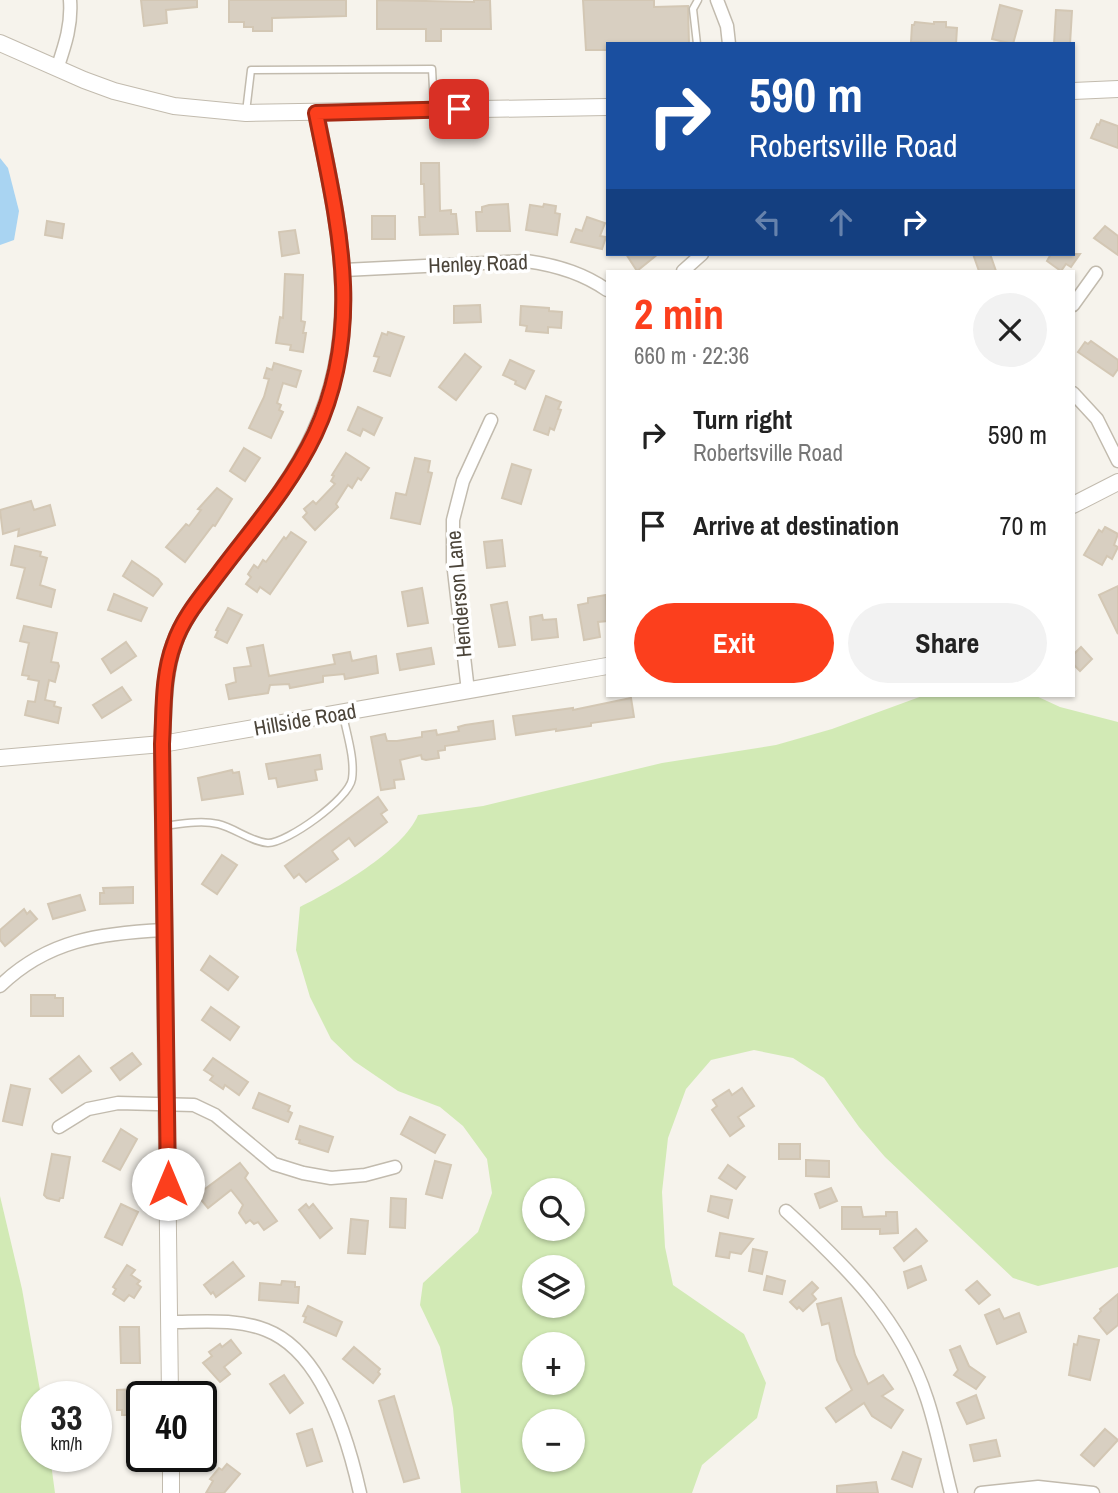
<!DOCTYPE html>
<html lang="en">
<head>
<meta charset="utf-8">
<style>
	:root { --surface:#fff; --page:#f2f2f2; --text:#222; --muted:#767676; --accent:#fc3f1d }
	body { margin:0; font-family:"Archivo Narrow",sans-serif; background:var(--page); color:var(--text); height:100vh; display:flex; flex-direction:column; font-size:26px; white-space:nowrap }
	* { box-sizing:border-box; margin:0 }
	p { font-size:23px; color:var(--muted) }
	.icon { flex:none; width:38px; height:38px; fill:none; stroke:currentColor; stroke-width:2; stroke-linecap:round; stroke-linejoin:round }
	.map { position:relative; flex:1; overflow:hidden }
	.details { position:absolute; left:606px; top:270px; width:469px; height:427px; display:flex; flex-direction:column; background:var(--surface); border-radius:0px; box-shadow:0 2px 5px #0004 }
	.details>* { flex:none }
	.guide { position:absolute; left:606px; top:42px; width:469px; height:214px; border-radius:0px; box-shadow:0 2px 5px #0004; background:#1a4fa0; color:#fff; overflow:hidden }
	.fabs { position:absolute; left:522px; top:1178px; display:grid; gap:14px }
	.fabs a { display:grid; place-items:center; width:63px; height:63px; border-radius:50%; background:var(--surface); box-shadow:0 2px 5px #0004; font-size:35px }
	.speed { position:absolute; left:21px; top:1381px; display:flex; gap:14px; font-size:35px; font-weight:700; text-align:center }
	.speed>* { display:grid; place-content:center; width:91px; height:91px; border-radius:50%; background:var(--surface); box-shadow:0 2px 5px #0004; line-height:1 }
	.speed small { font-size:18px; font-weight:400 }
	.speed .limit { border:4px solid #111; border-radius:10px; background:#fff; color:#111 }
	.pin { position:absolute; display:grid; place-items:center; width:60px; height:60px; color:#fff; margin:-30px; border-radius:14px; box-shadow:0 4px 10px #0006 }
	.me { position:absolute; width:77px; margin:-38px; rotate:0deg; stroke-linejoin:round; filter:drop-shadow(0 0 5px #0008) }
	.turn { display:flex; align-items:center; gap:24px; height:147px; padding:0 28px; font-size:32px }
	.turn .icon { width:91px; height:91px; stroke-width:2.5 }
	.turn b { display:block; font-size:49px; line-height:60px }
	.lanes { display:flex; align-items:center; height:66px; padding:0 28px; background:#0003; justify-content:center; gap:35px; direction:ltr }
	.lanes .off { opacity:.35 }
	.round { display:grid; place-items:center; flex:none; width:74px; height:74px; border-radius:37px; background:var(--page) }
	.summary { display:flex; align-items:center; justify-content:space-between; height:119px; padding:0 28px }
	h1 { font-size:42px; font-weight:700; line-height:52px; color:var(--accent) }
	.cta { display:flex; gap:14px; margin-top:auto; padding:14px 28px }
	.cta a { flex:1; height:80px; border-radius:42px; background:var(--accent); color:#fff; font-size:28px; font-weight:700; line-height:80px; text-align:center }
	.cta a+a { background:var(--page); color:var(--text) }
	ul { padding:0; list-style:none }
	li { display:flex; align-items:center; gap:21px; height:91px; padding:0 28px }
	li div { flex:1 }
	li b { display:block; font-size:26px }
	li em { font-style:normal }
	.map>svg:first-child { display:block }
	.green { fill:#d2eab5; fill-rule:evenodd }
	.water { fill:#a9d4f2 }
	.building { fill:#d8cfc1; stroke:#d3c7b4; stroke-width:2 }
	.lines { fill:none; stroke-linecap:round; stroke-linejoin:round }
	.service-casing { stroke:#c2bbae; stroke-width:9 }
	.minor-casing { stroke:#c2bbae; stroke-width:15 }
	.tertiary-casing { stroke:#c2bbae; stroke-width:18 }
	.service { stroke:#fff; stroke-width:6 }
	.minor { stroke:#fff; stroke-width:12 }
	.tertiary { stroke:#fff; stroke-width:16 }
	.route-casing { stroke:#a42913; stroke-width:18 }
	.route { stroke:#fc3f1d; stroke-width:12 }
	.labels { text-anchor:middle; stroke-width:7; stroke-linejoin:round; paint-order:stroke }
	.street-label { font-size:21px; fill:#4b4439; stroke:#fff }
</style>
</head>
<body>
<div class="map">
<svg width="1118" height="1493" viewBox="0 0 1118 1493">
	<rect width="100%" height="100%" fill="#f6f3ec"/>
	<g class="green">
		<path d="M925 695H1034L1060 707 1118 722V1267L1038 1286 1013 1278 885 1157 859 1127 824 1078 793 1058 754 1050 711 1060 686 1089 668 1138 662 1192 665 1247 673 1285 744 1334 766 1383 757 1418 702 1465 692 1493H461L453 1408 440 1347 420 1305 423 1283 478 1232 492 1193 487 1159 463 1126 440 1107 398 1091 354 1061 331 1039 310 997 296 950 300 907C334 890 403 851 418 815L483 806 662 763 776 745 832 729ZM534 1190H572V1228H534ZM534 1267H572V1306H534ZM534 1344H572V1382H534ZM534 1421H572V1460H534Z"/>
		<path d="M0 1196 22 1289 41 1396H37V1456H50L55 1493H0Z"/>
	</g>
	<path class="water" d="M0 158 8 168 19 211 14 240 0 245Z"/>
	<g class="building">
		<path d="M141 0H197V7L166 10 167 23 144 26Z"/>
		<path d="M229 0H346V16L272 18V31H253V27H244V22H229Z"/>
		<path d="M377 0 474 2V0H490L491 29H441V41H426V29H377Z"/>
		<path d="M583 0H654V7L688 6 689 44H607V50H586Z"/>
		<path d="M1000 5 1022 11 1013 44 992 39Z"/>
		<path d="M1056 10 1072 11 1070 44H1054Z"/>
		<path d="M915 22 934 24V22H946V27L957 28 956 44 911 42 912 25H914Z"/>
		<path d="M1101 120 1118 126V148L1091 138 1097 124 1099 125Z"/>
		<path d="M421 163H439L440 211 451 210V214H456L458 234 420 235 419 217H425L424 184H421Z"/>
		<path d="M508 204 510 231H477L476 212H482V207L489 205Z"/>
		<path d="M544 204 556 206 555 213 560 214 557 235 526 230 530 205 543 207Z"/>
		<rect x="372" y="216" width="23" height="23"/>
		<path d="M587 217 605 223 600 236 606 237 602 249 571 242 576 229 582 231Z"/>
		<path d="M47 221 64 224 62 238 45 235Z"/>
		<path d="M1105 226 1118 236V255L1094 238Z"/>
		<path d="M295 230 299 253 282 256 279 232Z"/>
		<path d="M626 254H658L637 271Z"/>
		<path d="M973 254H990L996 271H979Z"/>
		<path d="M1051 254H1080L1071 267 1066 264 1061 271 1047 261Z"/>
		<path d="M285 274 303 275 301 321 305 322 303 333H306L303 352 290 350 291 345 276 343 280 317 283 318Z"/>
		<path d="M480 305 481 322 454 323V306Z"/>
		<path d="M521 306 549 308V311L562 312 561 328 548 327V333L526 331 527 326 520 325Z"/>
		<path d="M388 332 404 337 390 376 374 371 379 357 374 356 382 333 387 335Z"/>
		<path d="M1091 341 1118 360V369L1113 376 1078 352 1085 342 1088 344Z"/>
		<path d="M465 354 481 367 456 400 439 387Z"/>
		<path d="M510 360 534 371 525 389 515 384 516 381 503 375Z"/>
		<path d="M274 363 301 371 296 387 283 383 277 403 281 405 279 410 283 412 271 438 249 428 264 397 269 379 264 378 267 368 272 370Z"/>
		<path d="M546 396 561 402 558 409 561 410 554 430 550 428 548 435 534 430Z"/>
		<path d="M358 407 382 418 374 435 363 429 360 436 348 430Z"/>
		<path d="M244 448 260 458 245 481 230 471Z"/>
		<path d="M346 453 369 468 361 480 358 478 352 488 348 485 336 504 338 507 315 530 303 517 307 513 304 509 313 501 316 504 335 484 331 481 334 476 332 475Z"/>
		<path d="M415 458 430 461 428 472 432 473 420 524 391 518 396 493 406 495Z"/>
		<path d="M512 464 531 470 521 504 502 498Z"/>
		<path d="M217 488 232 499 215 526 213 525 185 562 166 547 186 524 189 526 201 510 198 509Z"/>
		<path d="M31 501 34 510 50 505 55 525 18 536 19 529 3 534 0 510Z"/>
		<path d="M1105 527 1118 534 1114 545 1118 547 1112 559 1107 556 1102 565 1084 555 1099 530 1102 532Z"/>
		<path d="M291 532 306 542 270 594 260 587 257 592 246 584 251 577 248 574 254 565 258 568 263 560 266 562 284 537 286 539Z"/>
		<path d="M502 540 505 566 487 568 484 542Z"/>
		<path d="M15 546 41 552 40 556 47 558 40 585 55 590 51 607 17 598 25 568 11 565Z"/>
		<path d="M132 561 158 579 162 584 153 596 123 576Z"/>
		<path d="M1118 586V634L1099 595Z"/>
		<path d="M422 588 428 623 408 626 402 592Z"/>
		<path d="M114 594 147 608 141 621 108 610Z"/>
		<path d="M606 595 607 621 598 622 600 637 584 640 578 605 588 603V598Z"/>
		<path d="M507 602 515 645 499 647 491 605Z"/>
		<path d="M228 608 242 615 227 643 215 637 218 631 216 630Z"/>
		<path d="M542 615 543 620 556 619 558 637 532 640 530 617Z"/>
		<path d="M24 626 57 633 51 662 58 663 59 666 55 682 49 680 45 700 55 702 54 706 61 708 58 723 25 715 28 701 35 702 39 681 28 679 29 676 22 675 29 643 20 641Z"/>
		<path d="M126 642 136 656 111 673 102 659Z"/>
		<path d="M263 645 269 676 335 664 333 655 350 652 352 661 376 656 378 673 345 679 344 674 323 676V682L290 688 289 684 270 685 268 693 229 699 226 685 236 682 234 668 251 666 247 648Z"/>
		<path d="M1081 647 1092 659 1080 671 1073 664V655Z"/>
		<path d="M431 648 434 664 400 670 397 654Z"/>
		<path d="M122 687 131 700 102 718 93 705Z"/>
		<path d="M631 698 634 717 591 723V726L556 731V729L516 735 513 716 573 708V710Z"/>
		<path d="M493 721 495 739 445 746V750L438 751 439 758 426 760 422 759 421 755 400 760 404 779 394 780 395 788 381 790 371 737 385 734 387 741H397L422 737V732L436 730 437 735 459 731 458 727 465 725Z"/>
		<path d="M320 755 322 769 315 770 317 780 278 787 276 778 269 779 266 764Z"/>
		<path d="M232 770 233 773 239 772 243 794 202 800 198 778Z"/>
		<path d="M378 797 387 810 381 814 387 822 355 846 349 838 332 851 338 859 306 882 299 874 294 878 285 866Z"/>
		<path d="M222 855 237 865 217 894 202 884Z"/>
		<path d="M133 887V903L100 904V893H104L103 888Z"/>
		<path d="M80 895 85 910 53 919 48 904Z"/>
		<path d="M24 909 27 914 30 911 37 919 5 946 0 940V930Z"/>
		<path d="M210 956 238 977 228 990 201 970Z"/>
		<path d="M31 995H55V998H63V1016H31Z"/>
		<path d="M211 1007 239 1027 230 1040 202 1020Z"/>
		<path d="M132 1053 141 1064 120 1080 111 1068Z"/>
		<path d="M79 1056 91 1071 62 1093 50 1079Z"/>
		<path d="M213 1058 248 1082 239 1095 225 1085 223 1089 210 1080 213 1076 204 1070Z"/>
		<path d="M11 1085 30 1089 22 1125 3 1121Z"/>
		<path d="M742 1088 754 1106 738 1117 744 1126 730 1136 712 1110 717 1106 713 1100 729 1090 732 1095Z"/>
		<path d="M259 1093 290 1106 288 1111 292 1113 288 1122 253 1108Z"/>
		<path d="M410 1117 445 1135 435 1153 401 1134Z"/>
		<path d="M300 1126 333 1137 328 1152 299 1143 300 1140 296 1139Z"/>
		<path d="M121 1129 137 1139 120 1170 103 1161Z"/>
		<rect x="779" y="1144" width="21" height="15"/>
		<path d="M52 1154 70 1157 63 1198H60L59 1201 47 1198 44 1195Z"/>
		<path d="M806 1160 829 1161V1177L806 1176Z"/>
		<path d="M435 1161 451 1165 442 1198 426 1194Z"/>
		<path d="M240 1163 248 1173 245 1178 277 1221 264 1230 258 1222 254 1224 250 1220 246 1223 239 1213 243 1205 231 1190 208 1208 197 1195Z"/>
		<path d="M728 1165 745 1177 736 1189 719 1178Z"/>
		<path d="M831 1188 837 1201 820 1208 815 1194Z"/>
		<path d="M711 1196 732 1200 728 1218 708 1211Z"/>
		<path d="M391 1198 406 1199 405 1228 390 1227Z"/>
		<path d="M121 1204 138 1212 122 1245 105 1237Z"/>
		<path d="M306 1204 309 1208 313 1204 332 1228 320 1238 299 1210Z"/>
		<path d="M842 1207H861L863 1217 886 1216V1212H897L898 1233 880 1234V1229H842Z"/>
		<path d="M351 1219 368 1221 365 1254 348 1253Z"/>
		<path d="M916 1229 927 1241 904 1261 894 1248Z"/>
		<path d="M720 1233 753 1239 741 1254 730 1252 729 1258 716 1256Z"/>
		<path d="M753 1249 767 1252 762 1274 749 1271Z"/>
		<path d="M233 1262 244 1276 216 1297 213 1292 211 1294 204 1285Z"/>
		<path d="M127 1265 135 1270 131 1275 140 1281 137 1284 141 1287 134 1298 129 1295 124 1301 113 1294 116 1289 113 1287Z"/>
		<path d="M921 1266 926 1280 908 1288 904 1272Z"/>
		<path d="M767 1276 785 1281 782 1294 764 1290Z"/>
		<path d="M282 1281 295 1282V1287H299L298 1303 259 1300 260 1283 281 1285Z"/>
		<path d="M977 1281 990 1295 979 1304 966 1290Z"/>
		<path d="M812 1282 818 1288 812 1294 816 1299 803 1311 799 1307 797 1309 790 1302Z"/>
		<path d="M1118 1294V1325L1107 1334 1094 1318 1101 1311 1100 1309Z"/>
		<path d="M841 1298 855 1355 868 1384 883 1375 893 1389 882 1396 903 1410 891 1428 872 1416 864 1403 836 1422 826 1408 852 1390 837 1360 829 1323 822 1325 817 1304Z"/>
		<path d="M308 1306 342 1322 336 1336 304 1322 306 1317 303 1316Z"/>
		<path d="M999 1309 1004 1319 1019 1313 1026 1332 997 1344 985 1315Z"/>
		<path d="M120 1327H139L140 1363H121Z"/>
		<path d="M1079 1336 1099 1340 1090 1380 1069 1375 1074 1344 1077 1345Z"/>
		<path d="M231 1340 241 1353 224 1367 230 1374 220 1382 203 1363 212 1356 209 1352 220 1344 222 1347Z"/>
		<path d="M960 1346 969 1366 985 1377 976 1389 954 1375 958 1370 950 1350Z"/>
		<path d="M354 1347 380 1369 378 1372 380 1374 373 1383 343 1359Z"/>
		<path d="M284 1375 303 1403 290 1413 270 1384Z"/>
		<path d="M136 1389V1396H140V1405H136V1415H122V1410H117V1390Z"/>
		<path d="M976 1395 984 1418 967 1424 957 1403Z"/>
		<path d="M394 1396 419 1478 404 1482 379 1401Z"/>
		<path d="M312 1429 322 1461 307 1466 297 1434Z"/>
		<path d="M1105 1429 1118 1440 1094 1466 1081 1455Z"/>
		<path d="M996 1440 1000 1456 974 1461 970 1445Z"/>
		<path d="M903 1452 921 1459 912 1487 892 1479Z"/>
		<path d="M227 1464 240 1474 224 1493H206L213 1481 210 1479 219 1468 222 1470Z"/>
		<path d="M876 1482 878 1493H837V1486Z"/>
	</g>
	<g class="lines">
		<g class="service-casing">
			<g id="service">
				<path d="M697 44 693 9 698 0"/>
				<path d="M246 112 251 70 432 69 434 107"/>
				<path d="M164 826C180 824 201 820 218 824 235 828 251 842 268 843 287 843 349 799 352 779 355 759 347 735 343 715"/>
			</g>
		</g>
		<g class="minor-casing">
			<g id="minor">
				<path d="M717 0 727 26 729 44"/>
				<path d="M57 69C65 45 72 25 70 0"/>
				<path d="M344 270 526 261C556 265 583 273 607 290"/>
				<path d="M683 271 702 254"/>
				<path d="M1073 305 1096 273"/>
				<path d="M1073 393 1097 419 1118 461"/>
				<path d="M468 691 453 562V520L463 481 491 420"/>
				<path d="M0 986C47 940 101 933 164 930"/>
				<path d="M59 1127 88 1109 118 1103 194 1105 215 1115 274 1164 303 1173 331 1178 365 1175 395 1167"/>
				<path d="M786 1211C846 1266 901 1319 927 1399 937 1429 943 1462 951 1493"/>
				<path d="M169 1322C201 1322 236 1318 266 1330 323 1352 348 1439 360 1493"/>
				<path d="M981 1493 1038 1487 1093 1493"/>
			</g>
		</g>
		<g class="tertiary-casing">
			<g id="tertiary">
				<path d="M0 43 84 80 114 91 174 106 246 113 607 107"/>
				<path d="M1073 91 1118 89"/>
				<path d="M1073 505 1118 482"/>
				<path d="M0 758 162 744 607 666"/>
				<path d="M170 1396 162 744C164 711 163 676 174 644 183 617 202 596 219 573 252 529 291 485 314 434 365 326 338 223 316 112"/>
				<path d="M171 1456V1493"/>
			</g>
		</g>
		<use href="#service" class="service"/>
		<use href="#minor" class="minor"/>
		<use href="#tertiary" class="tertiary"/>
	</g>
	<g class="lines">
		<g class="route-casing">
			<path id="route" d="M168 1184 162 744C164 711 162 676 174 644 183 617 202 596 219 573 252 529 291 485 315 434 365 326 338 223 316 113L459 109"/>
		</g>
		<use href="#route" class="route"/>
	</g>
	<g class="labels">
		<g class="street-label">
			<text transform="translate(478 264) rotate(-2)" y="7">Henley Road</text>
			<text transform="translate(459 594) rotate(-95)" y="7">Henderson Lane</text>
			<text transform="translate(305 720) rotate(-10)" y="7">Hillside Road</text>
		</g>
	</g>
</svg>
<div class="fabs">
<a><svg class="icon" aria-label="search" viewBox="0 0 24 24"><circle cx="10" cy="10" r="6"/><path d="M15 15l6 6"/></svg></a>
<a><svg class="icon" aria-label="layers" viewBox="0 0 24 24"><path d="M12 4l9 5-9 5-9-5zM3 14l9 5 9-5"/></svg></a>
<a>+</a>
<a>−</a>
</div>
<div class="speed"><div>33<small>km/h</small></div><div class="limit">40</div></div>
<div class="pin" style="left:459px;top:109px;background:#d93025"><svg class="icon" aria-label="arrive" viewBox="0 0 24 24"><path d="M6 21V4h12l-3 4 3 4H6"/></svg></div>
<svg class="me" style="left:168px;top:1184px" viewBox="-20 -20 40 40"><circle r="19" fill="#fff"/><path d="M0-13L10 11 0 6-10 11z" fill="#fc3f1d"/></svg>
<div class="guide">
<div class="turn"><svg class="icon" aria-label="right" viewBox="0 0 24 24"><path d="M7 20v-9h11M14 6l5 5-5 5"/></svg><div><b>590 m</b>Robertsville Road</div></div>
<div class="lanes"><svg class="icon off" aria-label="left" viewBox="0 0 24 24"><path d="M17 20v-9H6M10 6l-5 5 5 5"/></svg><svg class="icon off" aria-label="ahead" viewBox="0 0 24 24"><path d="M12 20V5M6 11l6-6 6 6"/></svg><svg class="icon" aria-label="right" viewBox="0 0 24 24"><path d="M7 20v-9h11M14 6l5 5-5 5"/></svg></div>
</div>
<section class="details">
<div class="summary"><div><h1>2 min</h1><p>660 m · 22:36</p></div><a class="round"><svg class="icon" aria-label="close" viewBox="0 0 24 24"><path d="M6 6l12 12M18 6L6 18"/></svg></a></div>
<ul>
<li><svg class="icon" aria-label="right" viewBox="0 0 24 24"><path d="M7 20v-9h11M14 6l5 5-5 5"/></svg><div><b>Turn right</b><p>Robertsville Road</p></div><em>590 m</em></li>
<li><svg class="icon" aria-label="arrive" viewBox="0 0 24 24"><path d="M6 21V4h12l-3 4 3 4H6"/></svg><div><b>Arrive at destination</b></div><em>70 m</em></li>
</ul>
<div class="cta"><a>Exit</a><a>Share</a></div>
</section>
</div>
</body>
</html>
